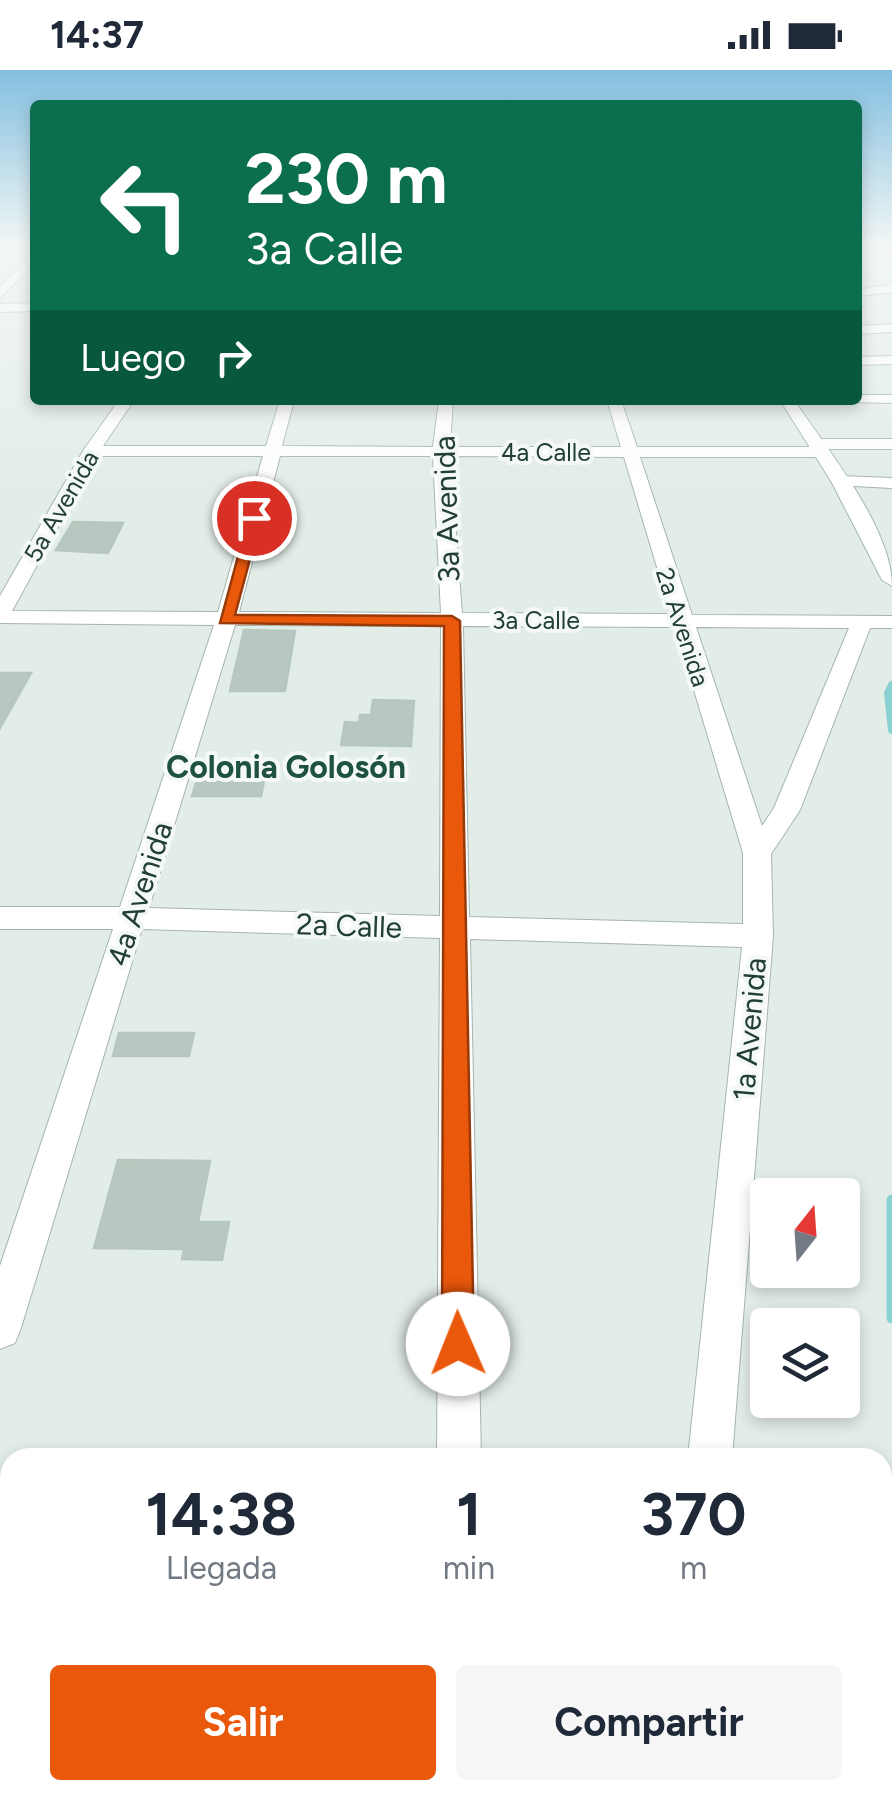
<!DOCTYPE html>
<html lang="es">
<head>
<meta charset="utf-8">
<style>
	:root { --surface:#fff; --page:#f6f6f7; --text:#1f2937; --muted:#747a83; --accent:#ea580c }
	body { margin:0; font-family:Figtree,sans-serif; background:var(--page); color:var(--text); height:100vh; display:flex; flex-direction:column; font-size:38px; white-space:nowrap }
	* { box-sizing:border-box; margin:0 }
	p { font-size:32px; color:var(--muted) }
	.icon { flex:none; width:55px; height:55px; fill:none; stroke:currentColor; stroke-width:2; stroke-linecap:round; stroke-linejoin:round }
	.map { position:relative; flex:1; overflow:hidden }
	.panel { position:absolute; left:0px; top:1378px; width:892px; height:352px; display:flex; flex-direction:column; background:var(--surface); border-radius:30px 30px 0 0; box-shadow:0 5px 15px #0003 }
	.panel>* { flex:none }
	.banner { position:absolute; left:30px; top:30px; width:832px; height:305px; border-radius:10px; box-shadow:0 5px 15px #0003; background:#0b6e4f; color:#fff; overflow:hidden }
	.needle { width:65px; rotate:17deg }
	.buttons { position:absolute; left:750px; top:1108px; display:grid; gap:20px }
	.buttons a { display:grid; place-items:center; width:110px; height:110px; border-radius:10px; background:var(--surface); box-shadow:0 5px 15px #0003; font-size:50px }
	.pin { position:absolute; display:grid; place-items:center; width:85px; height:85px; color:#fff; margin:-42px; border:5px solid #fff; border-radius:50%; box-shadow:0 2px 10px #0007 }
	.me { position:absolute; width:110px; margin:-55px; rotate:359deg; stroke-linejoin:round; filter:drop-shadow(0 0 8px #0008) }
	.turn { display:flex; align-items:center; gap:35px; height:210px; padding:0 50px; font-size:45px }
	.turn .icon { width:130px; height:130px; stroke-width:2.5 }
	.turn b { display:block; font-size:70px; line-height:85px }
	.then { display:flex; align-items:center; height:95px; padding:0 50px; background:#0003; gap:20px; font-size:38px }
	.eta { display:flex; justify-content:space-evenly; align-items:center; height:170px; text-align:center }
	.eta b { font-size:60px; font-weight:700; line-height:70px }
	.button { display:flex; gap:20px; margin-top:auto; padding:20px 50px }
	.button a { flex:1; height:115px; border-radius:10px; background:var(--accent); color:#fff; font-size:40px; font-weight:700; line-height:115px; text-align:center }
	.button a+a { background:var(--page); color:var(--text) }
	.status { display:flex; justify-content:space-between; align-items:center; height:70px; padding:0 50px; background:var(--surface); direction:ltr }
	.status svg { height:28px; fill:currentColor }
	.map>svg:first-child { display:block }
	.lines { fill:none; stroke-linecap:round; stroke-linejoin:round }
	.stream-far1 { stroke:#8bd0d3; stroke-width:8 }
	.stream { stroke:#8bd0d3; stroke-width:11 }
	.building { fill:#b8c8c0; stroke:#b5c7be; stroke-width:2.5 }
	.street-casing { stroke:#a5b5ae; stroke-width:2 }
	.secondary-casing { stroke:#a1b9ae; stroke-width:2 }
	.street { fill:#fff; fill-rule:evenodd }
	.secondary { fill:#fff; fill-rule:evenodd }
	.route { fill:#ea580c; stroke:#983908; stroke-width:2.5 }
	.labels { text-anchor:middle; stroke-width:8; stroke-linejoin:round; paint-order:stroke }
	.far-street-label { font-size:25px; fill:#223f34; stroke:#f4f9f6 }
	.street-label { font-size:30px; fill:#223f34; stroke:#f4f9f6 }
	.neighbourhood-label { font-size:32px; font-weight:bold; fill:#1e523f; stroke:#f4f9f6 }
</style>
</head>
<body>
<div class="status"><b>14:37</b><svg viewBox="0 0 49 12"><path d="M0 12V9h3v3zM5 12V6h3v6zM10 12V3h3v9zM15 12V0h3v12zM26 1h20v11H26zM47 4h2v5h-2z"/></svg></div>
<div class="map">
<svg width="892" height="1729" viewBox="0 0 892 1729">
	<rect width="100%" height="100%" fill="#e3ede8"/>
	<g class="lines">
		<path class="stream-far1" d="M892 615 888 623 892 660"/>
		<path class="stream" d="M892 1130V1248"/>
	</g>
	<g class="building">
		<path d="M73 452 123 453 108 483 56 480Z"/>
		<path d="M244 560 295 561 285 621H230Z"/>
		<path d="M0 603H31L0 658Z"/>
		<path d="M373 630 414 631 411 676 341 675 345 652 359 653 360 645H371Z"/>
		<path d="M200 701H266L261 726H192Z"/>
		<path d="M119 963H194L189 986H113Z"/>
		<path d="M118 1090 210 1091 198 1152H229L222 1190 182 1189 184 1179 94 1178Z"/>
	</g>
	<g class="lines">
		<g class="street-casing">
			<g id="street">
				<path d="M35 183V193L0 228V217Z"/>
				<path d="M892 214V222L858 226V220Z"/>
				<path d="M35 233V241L0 242V234Z"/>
				<path d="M892 254V262L858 264V256Z"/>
				<path d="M892 286V294L858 295V287Z"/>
				<path d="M858 325H892V333L853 332Z"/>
				<path d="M119 330H134L103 376H266L280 330H294L282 376 433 377 439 330H453L450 377H621L607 330H621L637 377H809V371L815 369H892V379H827V385L821 387H640L692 545 892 546V558H870L800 740 771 784 773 866 732 1388H688L742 877 470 869 481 1388H437L440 868 142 859 21 1258 15 1273 0 1279V1196L113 859H0V837H120L214 555 0 553V526L83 381ZM97 386H263L218 542 12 541ZM280 386H433L441 543 239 542ZM450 386 624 387 671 544 462 543ZM235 555 441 556 440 846 149 838ZM463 556 675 557 743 783V854L469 847ZM696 557 849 558 774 738 762 756Z"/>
				<path d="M840 406 892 408V418L834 415 831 411Z"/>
				<rect x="435" y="1720" width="54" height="9"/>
				<path d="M652 1720H706L705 1729H651Z"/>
			</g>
		</g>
		<g class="secondary-casing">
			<path id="secondary" d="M780 330H794C827 379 892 458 892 516L882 510 831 411Z"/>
		</g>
		<use href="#street" class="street"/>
		<use href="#secondary" class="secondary"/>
	</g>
	<linearGradient id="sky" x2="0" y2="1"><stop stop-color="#83bfe0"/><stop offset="0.42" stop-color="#f2f7f5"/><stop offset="1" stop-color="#f2f7f5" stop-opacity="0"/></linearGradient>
	<rect width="892" height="418" fill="url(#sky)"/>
	<path class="route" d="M249 446 261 448 235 545 452 546 460 551 474 1274 469 1286 458 1290 447 1286 442 1274 444 556 220 553Z"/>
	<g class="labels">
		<g class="far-street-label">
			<text x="546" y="391">4a Calle</text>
			<text transform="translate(61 436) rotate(-60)" y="9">5a Avenida</text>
			<text x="536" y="559">3a Calle</text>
			<text transform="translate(683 557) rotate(72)" y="9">2a Avenida</text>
		</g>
		<g class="street-label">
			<text transform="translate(447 439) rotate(-92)" y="10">3a Avenida</text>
			<text transform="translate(140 824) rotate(-72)" y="10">4a Avenida</text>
			<text transform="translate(349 856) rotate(2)" y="10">2a Calle</text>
			<text transform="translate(750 959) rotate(-85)" y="10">1a Avenida</text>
		</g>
		<g class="neighbourhood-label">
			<text x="286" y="708">Colonia Golosón</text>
		</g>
	</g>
</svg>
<div class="buttons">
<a><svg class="needle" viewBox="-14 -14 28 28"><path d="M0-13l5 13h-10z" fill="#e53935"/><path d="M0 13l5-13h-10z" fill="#747a83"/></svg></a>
<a><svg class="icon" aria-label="layers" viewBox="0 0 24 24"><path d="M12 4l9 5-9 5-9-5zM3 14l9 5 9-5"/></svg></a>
</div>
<div class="pin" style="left:254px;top:448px;background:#d93025"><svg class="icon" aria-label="arrive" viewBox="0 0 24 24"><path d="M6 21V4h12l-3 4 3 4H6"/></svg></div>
<svg class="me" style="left:458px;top:1274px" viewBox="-20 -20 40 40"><circle r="19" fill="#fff"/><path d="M0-13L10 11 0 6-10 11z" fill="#ea580c"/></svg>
<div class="banner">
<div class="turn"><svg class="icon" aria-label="left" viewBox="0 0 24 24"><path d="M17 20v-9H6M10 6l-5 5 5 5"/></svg><div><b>230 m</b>3a Calle</div></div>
<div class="then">Luego<svg class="icon" aria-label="right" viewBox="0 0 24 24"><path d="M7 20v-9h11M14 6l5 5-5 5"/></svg></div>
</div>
<section class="panel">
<div class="eta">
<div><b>14:38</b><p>Llegada</p></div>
<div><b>1</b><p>min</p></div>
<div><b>370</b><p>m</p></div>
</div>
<div class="button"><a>Salir</a><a>Compartir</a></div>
</section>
</div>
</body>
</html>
